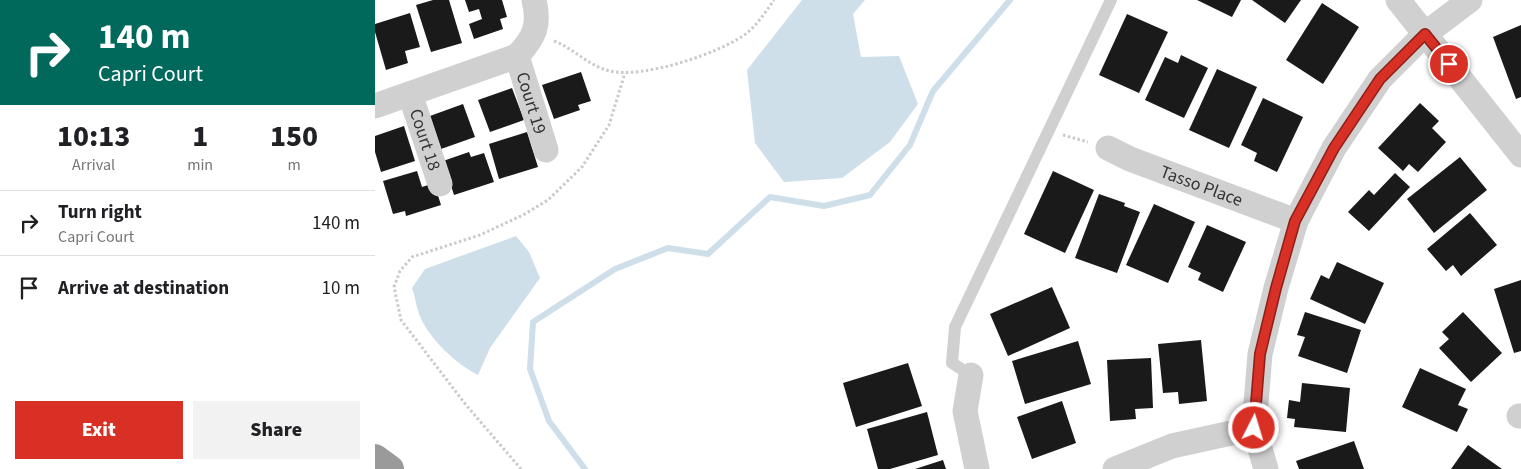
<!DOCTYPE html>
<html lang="en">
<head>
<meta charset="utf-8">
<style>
	:root { --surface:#fff; --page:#f2f2f2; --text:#202124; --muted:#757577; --line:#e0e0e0; --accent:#d93025 }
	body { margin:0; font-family:"Source Sans 3",sans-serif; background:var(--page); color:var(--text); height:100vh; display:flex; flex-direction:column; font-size:19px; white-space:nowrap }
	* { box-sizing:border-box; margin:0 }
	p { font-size:16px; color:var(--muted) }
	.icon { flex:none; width:28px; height:28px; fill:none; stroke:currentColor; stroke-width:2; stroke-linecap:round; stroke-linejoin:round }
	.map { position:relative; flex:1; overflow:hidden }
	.side { display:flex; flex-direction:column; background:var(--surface); width:375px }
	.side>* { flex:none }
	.top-card { background:#00695c; color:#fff; overflow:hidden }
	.pin { position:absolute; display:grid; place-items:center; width:42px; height:42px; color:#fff; margin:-21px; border:2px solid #fff; border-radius:50%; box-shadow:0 1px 5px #0007 }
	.me { position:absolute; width:55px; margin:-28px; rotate:5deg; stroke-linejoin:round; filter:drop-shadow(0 0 4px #0008) }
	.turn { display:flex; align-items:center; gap:18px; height:105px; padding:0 15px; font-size:22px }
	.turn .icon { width:65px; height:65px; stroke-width:2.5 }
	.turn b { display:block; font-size:35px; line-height:42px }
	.eta { display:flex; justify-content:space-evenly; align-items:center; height:85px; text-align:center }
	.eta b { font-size:30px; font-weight:800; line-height:35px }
	.primary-button { display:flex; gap:10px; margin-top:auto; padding:10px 15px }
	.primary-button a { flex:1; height:58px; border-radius:0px; background:var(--accent); color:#fff; font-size:20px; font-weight:800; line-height:58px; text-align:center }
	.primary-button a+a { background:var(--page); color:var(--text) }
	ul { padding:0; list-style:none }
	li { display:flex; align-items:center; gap:15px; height:65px; padding:0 15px; border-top:1px solid var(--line) }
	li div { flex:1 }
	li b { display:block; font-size:19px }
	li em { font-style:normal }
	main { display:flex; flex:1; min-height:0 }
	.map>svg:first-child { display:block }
	.water { fill:#cedfe9 }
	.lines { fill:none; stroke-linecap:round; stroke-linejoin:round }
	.stream { stroke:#cedfe9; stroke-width:6 }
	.building { fill:#1a1a1a }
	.path { stroke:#cacaca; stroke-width:3; stroke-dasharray:2.5 2.5; stroke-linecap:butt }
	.lane { stroke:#d0d0d0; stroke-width:12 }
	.street { stroke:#d0d0d0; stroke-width:25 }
	.highway { stroke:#9a9a9a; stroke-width:28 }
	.route-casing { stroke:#8d1f18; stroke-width:12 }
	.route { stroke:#d93025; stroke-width:9 }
	.labels { text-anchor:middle; stroke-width:5; stroke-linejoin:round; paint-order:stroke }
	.street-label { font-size:18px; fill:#333; stroke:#fff }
</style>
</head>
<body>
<main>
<section class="side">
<div class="top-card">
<div class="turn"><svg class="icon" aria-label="right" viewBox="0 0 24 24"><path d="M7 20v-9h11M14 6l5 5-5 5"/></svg><div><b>140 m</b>Capri Court</div></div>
</div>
<div class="eta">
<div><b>10:13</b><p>Arrival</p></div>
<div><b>1</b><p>min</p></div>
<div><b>150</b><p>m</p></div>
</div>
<ul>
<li><svg class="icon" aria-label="right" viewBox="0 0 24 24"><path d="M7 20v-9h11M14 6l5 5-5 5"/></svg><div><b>Turn right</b><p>Capri Court</p></div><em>140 m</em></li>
<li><svg class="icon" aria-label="arrive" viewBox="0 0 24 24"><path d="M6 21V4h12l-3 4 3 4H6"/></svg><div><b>Arrive at destination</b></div><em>10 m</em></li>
</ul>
<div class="primary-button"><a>Exit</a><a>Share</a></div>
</section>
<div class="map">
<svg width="1146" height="469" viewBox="0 0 1146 469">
	<rect width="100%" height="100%" fill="#fff"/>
	<g class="water">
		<path d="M427 0H490L478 14 486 57 524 56 543 104 515 142 467 178 409 182 380 143 372 70Z"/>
		<path d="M141 236 154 252 165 278 115 348 103 375C81 364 53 338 44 314 41 306 40 296 37 288L50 269Z"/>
	</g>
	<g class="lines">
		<path class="stream" d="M210 469 174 421 155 369 158 322 240 269 293 248 333 254 395 197 449 206 495 195 535 145 558 91 635 0"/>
	</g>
	<g class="building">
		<path d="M58 0H74L87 43 56 52 41 5Z"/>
		<path d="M90 0H127L132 17 125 19 128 29 99 39 94 24 107 19 104 9 94 12Z"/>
		<path d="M822 0H866L857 17Z"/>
		<path d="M877 0H926L910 23Z"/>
		<path d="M947 3 984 27 948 84 911 60Z"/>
		<path d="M35 13 45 47 30 51 33 63 11 70 0 32V24Z"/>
		<path d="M752 14 793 32 764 93 724 75Z"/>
		<path d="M1146 25V97L1141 99 1118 37Z"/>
		<path d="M806 55 833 68 809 118 770 100 790 57 803 63Z"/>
		<path d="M842 69 882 87 854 148 814 130Z"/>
		<path d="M206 72 216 101 203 105 205 110 179 119 167 85Z"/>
		<path d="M137 88 149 120 115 132 103 100Z"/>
		<path d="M888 98 928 117 902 172 879 161 882 153 866 145Z"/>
		<path d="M1045 103 1064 121 1057 128 1071 142 1043 172 1034 164 1028 171 1003 148Z"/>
		<path d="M88 104 100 137 66 149 55 116Z"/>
		<path d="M29 126 40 161 6 172 0 152V136Z"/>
		<path d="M152 132 163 167 124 179 114 144Z"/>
		<path d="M94 152 96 157 109 153 119 182 79 195 68 161Z"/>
		<path d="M1085 157 1112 190 1059 233 1032 199Z"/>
		<path d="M42 171 47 187 59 183 66 205 31 216 30 211 18 214 8 181Z"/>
		<path d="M678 171 719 190 690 253 649 234Z"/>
		<path d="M1020 173 1035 187 994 231 973 212 994 190 999 195Z"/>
		<path d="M724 194 750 203 749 206 765 212 742 273 700 258Z"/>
		<path d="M779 204 820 222 793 283 751 265Z"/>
		<path d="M1095 213 1122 245 1086 276 1078 265 1071 271 1052 249Z"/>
		<path d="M832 225 871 242 848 292 823 280 826 273 813 267Z"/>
		<path d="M962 262 1009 283 990 324 935 299 946 275 954 279Z"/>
		<path d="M1146 280V351L1139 353 1119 289Z"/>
		<path d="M677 287 695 328 633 356 615 314Z"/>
		<path d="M930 312 986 330 972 373 923 356 930 337 922 335Z"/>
		<path d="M1088 312 1127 353 1096 382 1064 348 1074 339 1067 332Z"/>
		<path d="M826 340 832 401 804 404 803 392 788 393 783 344Z"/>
		<path d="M703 341 716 384 650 404 637 361Z"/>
		<path d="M776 358 778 408 760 409 761 419 735 421 732 360Z"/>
		<path d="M533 363 547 406 481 427 468 383Z"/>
		<path d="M1045 368 1091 389 1083 405 1093 409 1082 432 1027 407Z"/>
		<path d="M927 383 975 388 971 432 919 427 920 419 912 418 914 400 925 402Z"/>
		<path d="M687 401 701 443 657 459 642 417Z"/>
		<path d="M552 412 563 455 515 469H503L492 429Z"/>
		<path d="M979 441 989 469H924L921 461Z"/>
		<path d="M1093 445 1127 469H1076Z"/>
		<path d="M568 460 571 469H540Z"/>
	</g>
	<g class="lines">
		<g class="path">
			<path d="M179 41C200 49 213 66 235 71 268 79 346 53 372 33 383 24 391 11 399 0"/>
			<path d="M688 135 713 142"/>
			<path d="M146 469 91 405 26 320 19 287 25 271 37 257 105 235 148 215 173 200 207 167 234 125 250 73"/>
		</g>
		<path class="lane" d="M596 375 577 363 580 327 736 0"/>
		<g class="street">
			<path d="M1023 0 1146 155"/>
			<path id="s1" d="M142 56 171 150"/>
			<path id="s2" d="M35 94 65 184"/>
			<path d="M0 106 142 56C160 37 165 25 159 0"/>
			<path id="s3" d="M733 148 755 159 921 221"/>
			<path d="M596 375 590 411 602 469"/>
			<path d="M1144 416H1146"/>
			<path d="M740 469 797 446 879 428"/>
			<path d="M891 469 879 428 885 354 901 288 921 221 959 148 1005 79 1050 34 1095 0"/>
		</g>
		<path class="highway" d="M0 458 15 469"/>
	</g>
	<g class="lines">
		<g class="route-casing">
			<path id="route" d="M879 428 885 354 901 288 920 221 959 148 1005 79 1050 34 1074 64"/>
		</g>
		<use href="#route" class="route"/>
	</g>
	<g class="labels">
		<g class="street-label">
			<text dy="6" stroke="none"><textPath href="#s1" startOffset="49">Court 19</textPath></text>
			<text dy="6" stroke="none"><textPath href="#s2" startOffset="48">Court 18</textPath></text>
			<text dy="6" stroke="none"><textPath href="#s3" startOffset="101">Tasso Place</textPath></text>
		</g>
	</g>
</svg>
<div class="pin" style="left:1074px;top:64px;background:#d93025"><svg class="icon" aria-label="arrive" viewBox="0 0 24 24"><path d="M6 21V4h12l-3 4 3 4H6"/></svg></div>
<svg class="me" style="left:879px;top:428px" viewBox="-20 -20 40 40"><circle r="17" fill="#d93025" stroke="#fff" stroke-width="3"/><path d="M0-11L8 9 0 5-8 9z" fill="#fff"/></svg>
</div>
</main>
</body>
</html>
